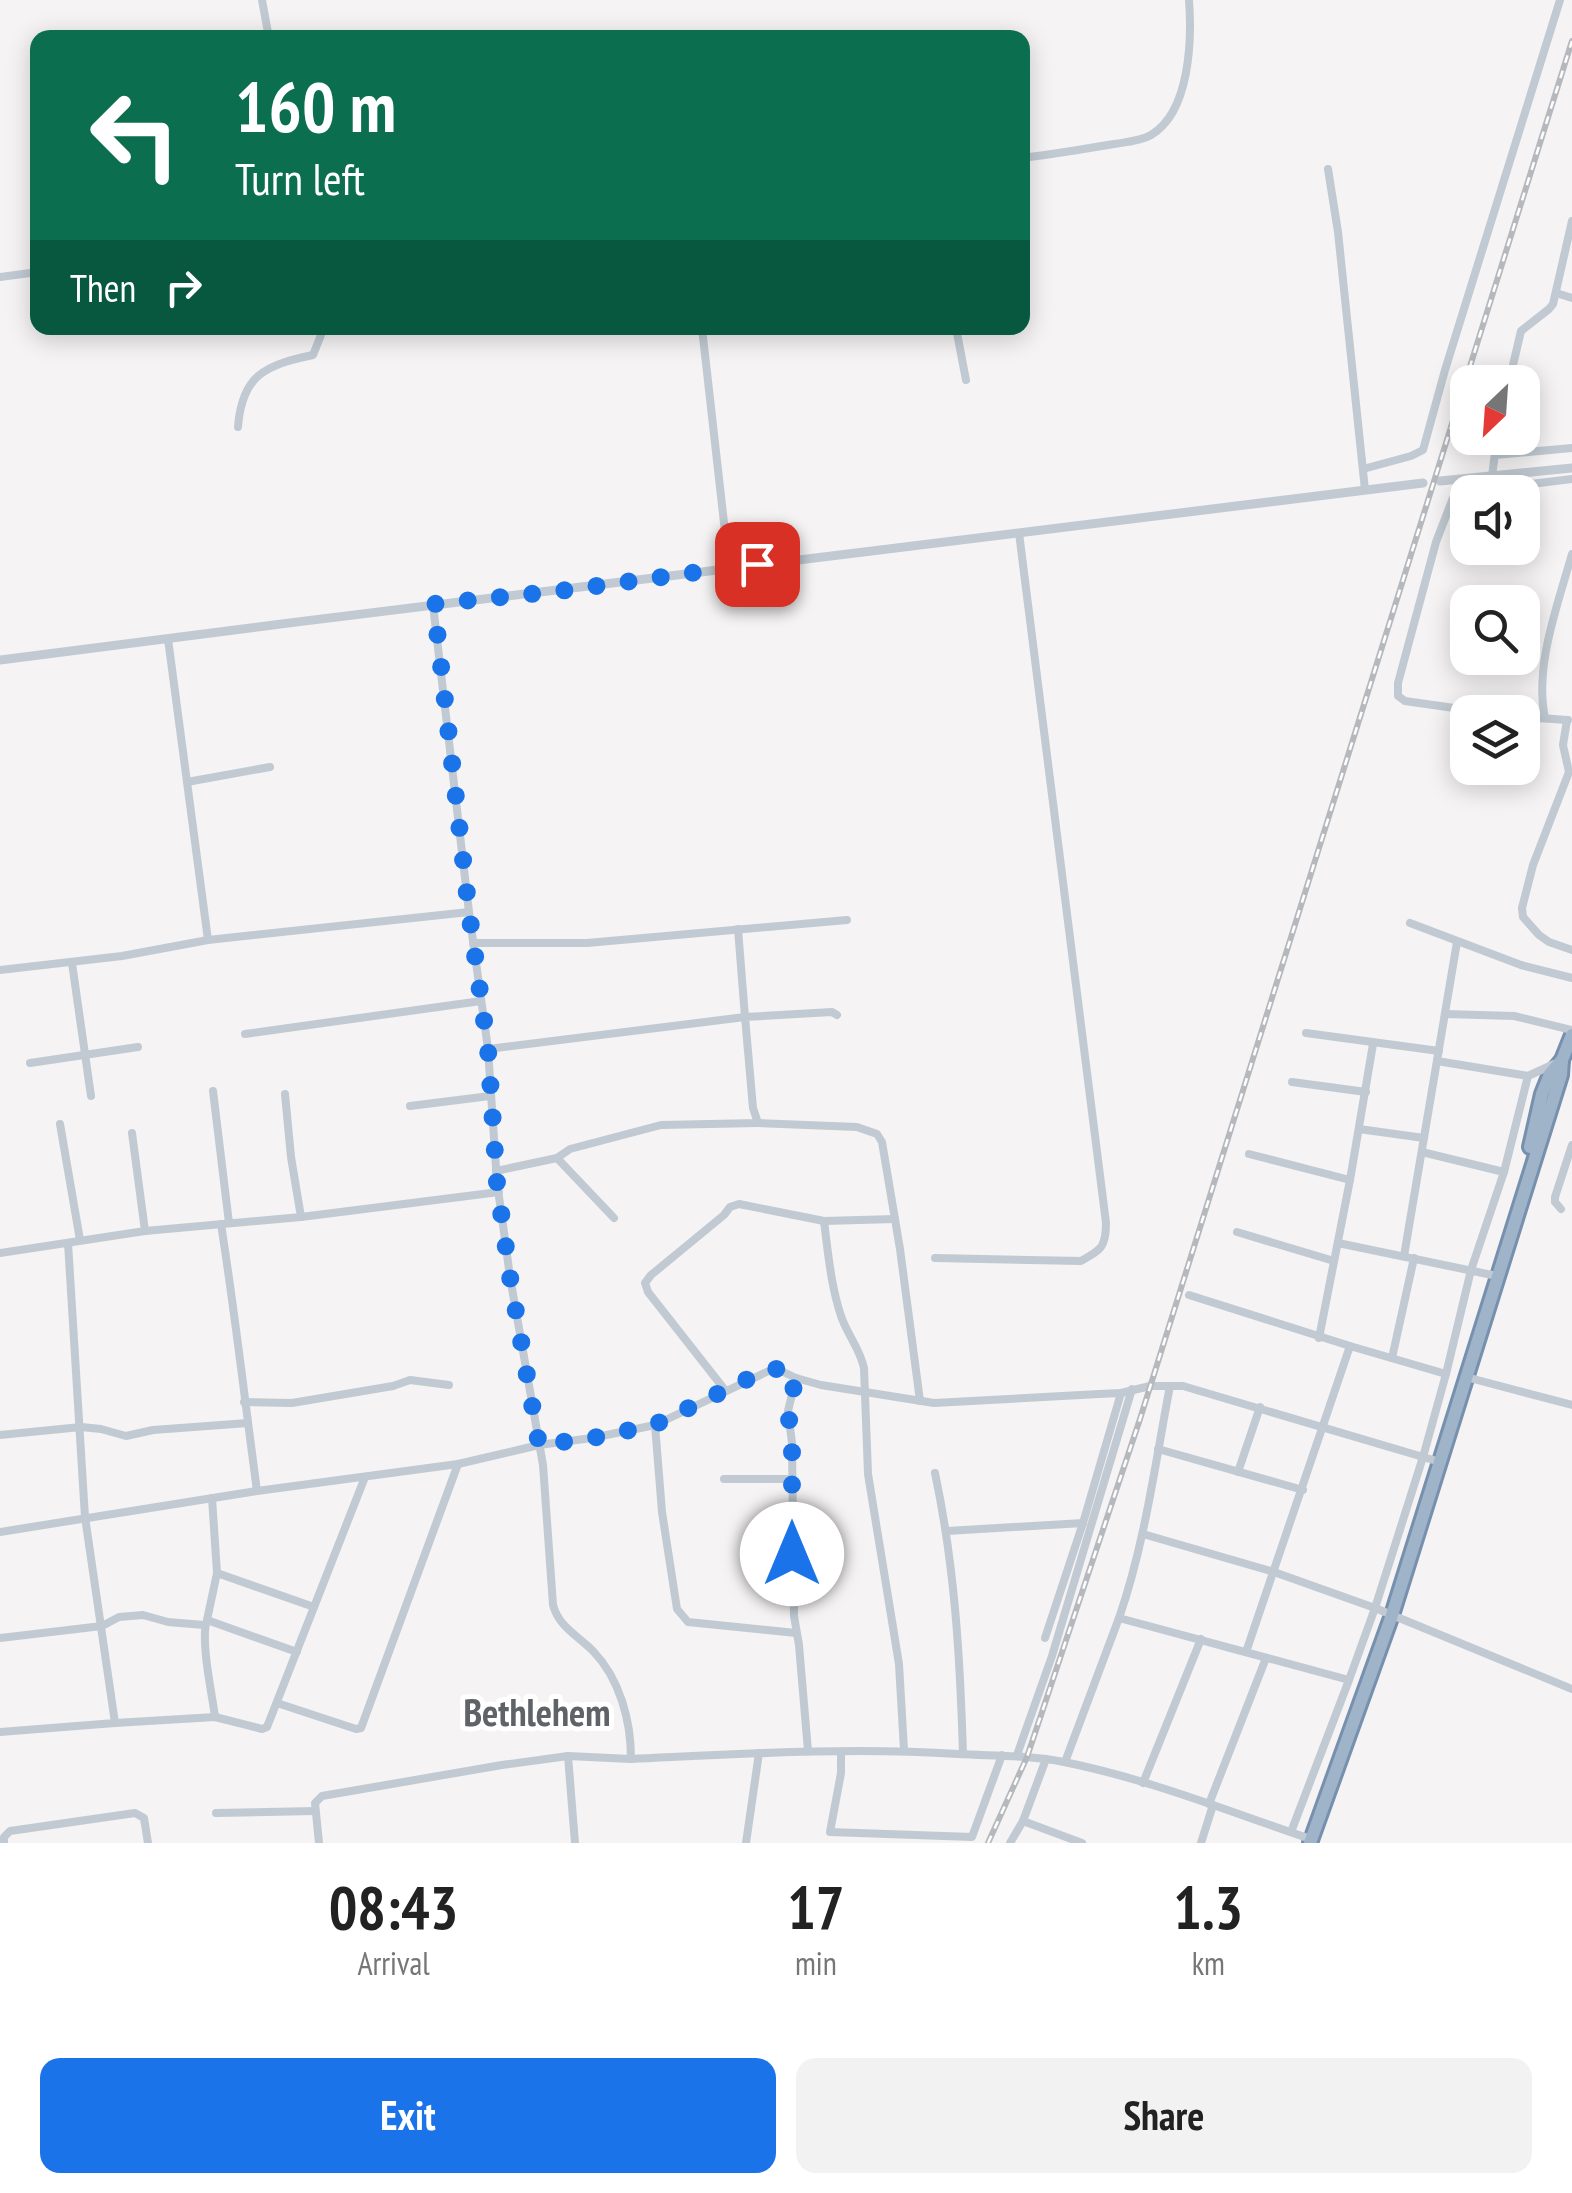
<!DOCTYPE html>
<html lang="en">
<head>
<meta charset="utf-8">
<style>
	:root { --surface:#fff; --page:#f2f2f2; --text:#222; --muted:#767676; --accent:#1a73e8 }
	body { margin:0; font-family:"PT Sans Narrow",sans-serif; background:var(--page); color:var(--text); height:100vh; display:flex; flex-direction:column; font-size:38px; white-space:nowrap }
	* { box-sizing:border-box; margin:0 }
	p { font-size:32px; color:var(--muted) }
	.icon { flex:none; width:55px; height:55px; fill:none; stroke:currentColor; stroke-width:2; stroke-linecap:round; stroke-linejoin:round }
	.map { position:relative; height:1843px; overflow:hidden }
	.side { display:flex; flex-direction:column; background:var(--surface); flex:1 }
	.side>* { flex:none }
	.top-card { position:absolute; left:30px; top:30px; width:1000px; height:305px; border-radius:20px; box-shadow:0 5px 25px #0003; background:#0b6e4f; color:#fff; overflow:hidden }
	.needle { width:65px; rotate:205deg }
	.controls { position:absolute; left:1450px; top:365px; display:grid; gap:20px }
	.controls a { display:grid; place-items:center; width:90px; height:90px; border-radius:20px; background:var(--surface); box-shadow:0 5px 25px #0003; font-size:50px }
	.pin { position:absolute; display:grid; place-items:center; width:85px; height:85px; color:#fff; margin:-42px; border-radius:20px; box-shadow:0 5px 15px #0006 }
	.me { position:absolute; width:110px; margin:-55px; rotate:0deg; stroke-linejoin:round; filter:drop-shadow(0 0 8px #0008) }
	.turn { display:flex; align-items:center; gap:35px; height:210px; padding:0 40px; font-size:45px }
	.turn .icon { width:130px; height:130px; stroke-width:2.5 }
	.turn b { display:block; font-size:70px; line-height:85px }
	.then { display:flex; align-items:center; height:95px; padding:0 40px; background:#0003; gap:20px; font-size:38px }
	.eta { display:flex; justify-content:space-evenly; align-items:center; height:170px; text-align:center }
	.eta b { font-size:60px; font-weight:700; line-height:70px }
	.action { display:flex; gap:20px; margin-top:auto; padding:20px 40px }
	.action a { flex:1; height:115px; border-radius:20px; background:var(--accent); color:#fff; font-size:40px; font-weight:700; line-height:115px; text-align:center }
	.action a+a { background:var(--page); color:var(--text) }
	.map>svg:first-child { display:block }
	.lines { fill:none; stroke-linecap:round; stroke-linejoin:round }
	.trunk-casing { stroke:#7690ad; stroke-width:18 }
	.minor { stroke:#c1cad2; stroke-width:8 }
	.tertiary { stroke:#c1cad2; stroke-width:9 }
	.trunk { stroke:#9fb4c9; stroke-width:12 }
	.rail-casing { stroke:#b5b8bd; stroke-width:6 }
	.rail { stroke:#fff; stroke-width:2.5; stroke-dasharray:8; stroke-linecap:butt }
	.route { stroke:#1a73e8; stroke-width:18; stroke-dasharray:0 32.4 }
	.labels { text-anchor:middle; stroke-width:10; stroke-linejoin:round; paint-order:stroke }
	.district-label { font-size:38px; font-weight:bold; fill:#5f6368; stroke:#fff }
</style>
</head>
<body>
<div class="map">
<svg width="1572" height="1843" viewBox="0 0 1572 1843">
	<rect width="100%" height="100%" fill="#f5f3f3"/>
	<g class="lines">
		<g class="trunk-casing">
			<g id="trunk">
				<path d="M1530 1147 1542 1094 1550 1074 1562 1060 1572 1035"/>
				<path d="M1310 1843 1392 1615 1561 1075 1562 1060"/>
			</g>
		</g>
		<g class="minor">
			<path d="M262 0 269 38"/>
			<path d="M1022 158C1053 154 1084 149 1114 144 1126 142 1141 141 1151 135 1190 112 1192 40 1189 0"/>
			<path d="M1328 169 1338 232 1365 490"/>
			<path d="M0 277 38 272"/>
			<path d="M1556 293 1572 298"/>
			<path d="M702 328 729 567"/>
			<path d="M956 328 966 380"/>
			<path d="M1509 382 1521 331 1549 309 1553 304 1572 221"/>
			<path d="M238 427C242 375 265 365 313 355L321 335 320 328"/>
			<path d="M1495 455 1572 448"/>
			<path d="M1363 469 1411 456 1423 450 1445 370 1560 0"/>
			<path d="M1492 476 1497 438"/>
			<path d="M433 605 469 912 488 1049 497 1183 503 1225 510 1277 543 1465 553 1605C559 1627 577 1635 593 1651 620 1679 631 1721 631 1759 740 1754 849 1747 958 1754 994 1756 1029 1755 1064 1762 1149 1779 1230 1812 1311 1839"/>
			<path d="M168 639 208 940"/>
			<path d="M1482 712 1405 701 1398 696V683L1436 542 1453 498 1458 493 1572 479"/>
			<path d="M1522 717 1568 720"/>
			<path d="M1545 718C1534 666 1558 604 1572 554"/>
			<path d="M1567 720 1563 745 1569 772 1533 865 1522 908 1523 917 1539 935 1549 942 1572 950"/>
			<path d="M187 782 270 767"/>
			<path d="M1410 923 1521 965 1572 978"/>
			<path d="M473 943H587L847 920"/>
			<path d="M72 963 91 1096"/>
			<path d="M0 970 122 956 208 940 469 912"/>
			<path d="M1445 1014 1514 1016 1572 1030"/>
			<path d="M1306 1033 1439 1051"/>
			<path d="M245 1034 481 1001"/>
			<path d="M488 1049 745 1017 738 929"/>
			<path d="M1437 1061 1528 1076 1554 1064"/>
			<path d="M30 1063 138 1047"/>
			<path d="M1528 1076 1504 1172 1471 1270 1446 1374 1423 1457 1375 1608 1572 1689"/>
			<path d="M1292 1082 1366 1092"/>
			<path d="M213 1091 229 1223"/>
			<path d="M285 1094 291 1157 301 1217"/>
			<path d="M410 1106 490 1096"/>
			<path d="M758 1123 857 1127 877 1134 882 1142 900 1249 920 1401"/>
			<path d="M60 1124 80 1240"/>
			<path d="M1359 1129 1424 1138"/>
			<path d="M132 1133 145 1231"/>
			<path d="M1422 1152 1504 1172"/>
			<path d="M1249 1154 1350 1180"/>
			<path d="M557 1158 614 1218"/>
			<path d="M496 1171 557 1158 570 1149 661 1125 758 1123 753 1108 745 1017 832 1012 837 1015"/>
			<path d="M1561 1209 1555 1202V1197L1572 1145"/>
			<path d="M824 1221C828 1253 831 1286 841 1316 847 1334 860 1349 864 1368L868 1474 899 1664 904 1750"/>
			<path d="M221 1224C235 1313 245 1402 257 1491"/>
			<path d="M1237 1232 1334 1261"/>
			<path d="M1338 1243 1497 1276"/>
			<path d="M0 1253 145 1231 301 1217 499 1192"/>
			<path d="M1404 1256 1457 942"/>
			<path d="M935 1258 1081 1261C1101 1250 1106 1247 1106 1223L1019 533"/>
			<path d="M1189 1295 1350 1346"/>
			<path d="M1319 1338 1350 1180 1373 1044"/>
			<path d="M1392 1358 1414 1258"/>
			<path d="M1466 1377 1572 1405"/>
			<path d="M796 1378 788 1411 792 1443 794 1616 799 1645 808 1751"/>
			<path d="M725 1390 648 1292 645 1283 651 1275 724 1215 730 1207 739 1204 824 1221 895 1219"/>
			<path d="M244 1402 292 1403 393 1386 410 1380 449 1385"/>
			<path d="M655 1425 662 1512 677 1609 688 1622 796 1633"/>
			<path d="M0 1435 81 1427 101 1429 126 1436 153 1430 248 1423"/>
			<path d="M1158 1449 1303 1490"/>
			<path d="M1238 1472 1260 1407"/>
			<path d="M935 1473C955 1568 960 1657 963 1754"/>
			<path d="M724 1479H792"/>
			<path d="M212 1498 217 1573 314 1607"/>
			<path d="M947 1531 1083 1523"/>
			<path d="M0 1532 257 1491 458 1464 539 1445 592 1438 655 1425 775 1368 796 1378 821 1385 934 1403 1099 1394 1121 1393 1150 1386H1183L1440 1462"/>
			<path d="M1143 1534 1274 1572 1375 1608 1349 1680"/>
			<path d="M1119 1618C1145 1543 1155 1464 1170 1386"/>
			<path d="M207 1620 217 1573"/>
			<path d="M0 1638 102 1626 119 1617 143 1615 168 1622 204 1625"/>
			<path d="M1045 1638 1083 1523 1121 1393"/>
			<path d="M1246 1652 1350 1346 1446 1374"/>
			<path d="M277 1703 356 1729 361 1728 458 1464"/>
			<path d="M215 1717C212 1693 200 1640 207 1620L297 1652"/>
			<path d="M115 1723 215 1717 262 1729 267 1727 365 1477"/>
			<path d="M0 1732 115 1723 85 1517 68 1243"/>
			<path d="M841 1752V1773L830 1832 972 1837 1002 1755"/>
			<path d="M1017 1755 1052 1656 1132 1389"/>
			<path d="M1065 1762 1119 1618 1349 1680 1291 1832"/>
			<path d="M1143 1783 1201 1639"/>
			<path d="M1209 1804 1266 1658"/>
			<path d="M216 1813 315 1811"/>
			<path d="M1023 1821 1082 1843"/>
			<path d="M4 1843V1837L10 1831 135 1813 144 1818 148 1843"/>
			<path d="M319 1843 315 1803 322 1796 502 1765 568 1756"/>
			<path d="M575 1843 568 1756 631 1759"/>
			<path d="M746 1843 759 1753"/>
			<path d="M1010 1843 1023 1821 1046 1759"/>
			<path d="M1201 1843 1213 1805"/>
		</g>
		<g class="tertiary">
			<path d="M1440 481 1572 468"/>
			<path d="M0 660C474 599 948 539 1423 483"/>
		</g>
		<use href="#trunk" class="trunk"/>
		<g class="rail-casing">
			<path id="rail" d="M988 1843 1027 1757 1140 1419 1572 41"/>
		</g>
		<use href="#rail" class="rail"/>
	</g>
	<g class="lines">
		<path class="route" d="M757 564 559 591 434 604 469 912 488 1049 497 1183 510 1277 539 1445 592 1438 654 1425 768 1369C779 1367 787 1373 796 1378L788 1411 792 1443V1554"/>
	</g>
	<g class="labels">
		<g class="district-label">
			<text x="537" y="1726">Bethlehem</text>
		</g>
	</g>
</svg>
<div class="controls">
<a><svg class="needle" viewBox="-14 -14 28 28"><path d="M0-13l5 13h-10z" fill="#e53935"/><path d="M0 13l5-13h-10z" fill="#767676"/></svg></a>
<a><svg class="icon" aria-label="sound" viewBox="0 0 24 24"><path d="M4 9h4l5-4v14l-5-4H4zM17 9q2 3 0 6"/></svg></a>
<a><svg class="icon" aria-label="search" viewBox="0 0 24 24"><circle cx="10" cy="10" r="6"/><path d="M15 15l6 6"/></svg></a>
<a><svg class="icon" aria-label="layers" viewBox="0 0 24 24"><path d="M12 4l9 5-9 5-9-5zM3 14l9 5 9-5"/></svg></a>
</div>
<div class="pin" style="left:757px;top:564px;background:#d93025"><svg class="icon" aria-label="arrive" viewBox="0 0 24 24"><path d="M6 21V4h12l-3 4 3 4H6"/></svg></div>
<svg class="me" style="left:792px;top:1554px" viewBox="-20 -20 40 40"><circle r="19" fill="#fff"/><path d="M0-13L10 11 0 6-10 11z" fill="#1a73e8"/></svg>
<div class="top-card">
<div class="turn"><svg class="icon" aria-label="left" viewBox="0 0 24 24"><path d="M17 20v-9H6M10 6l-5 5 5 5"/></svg><div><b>160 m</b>Turn left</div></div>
<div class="then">Then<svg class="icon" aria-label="right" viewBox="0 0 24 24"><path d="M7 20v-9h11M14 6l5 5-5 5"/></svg></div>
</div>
</div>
<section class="side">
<div class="eta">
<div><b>08:43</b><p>Arrival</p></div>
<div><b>17</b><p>min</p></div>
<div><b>1.3</b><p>km</p></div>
</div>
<div class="action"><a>Exit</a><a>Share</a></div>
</section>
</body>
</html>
